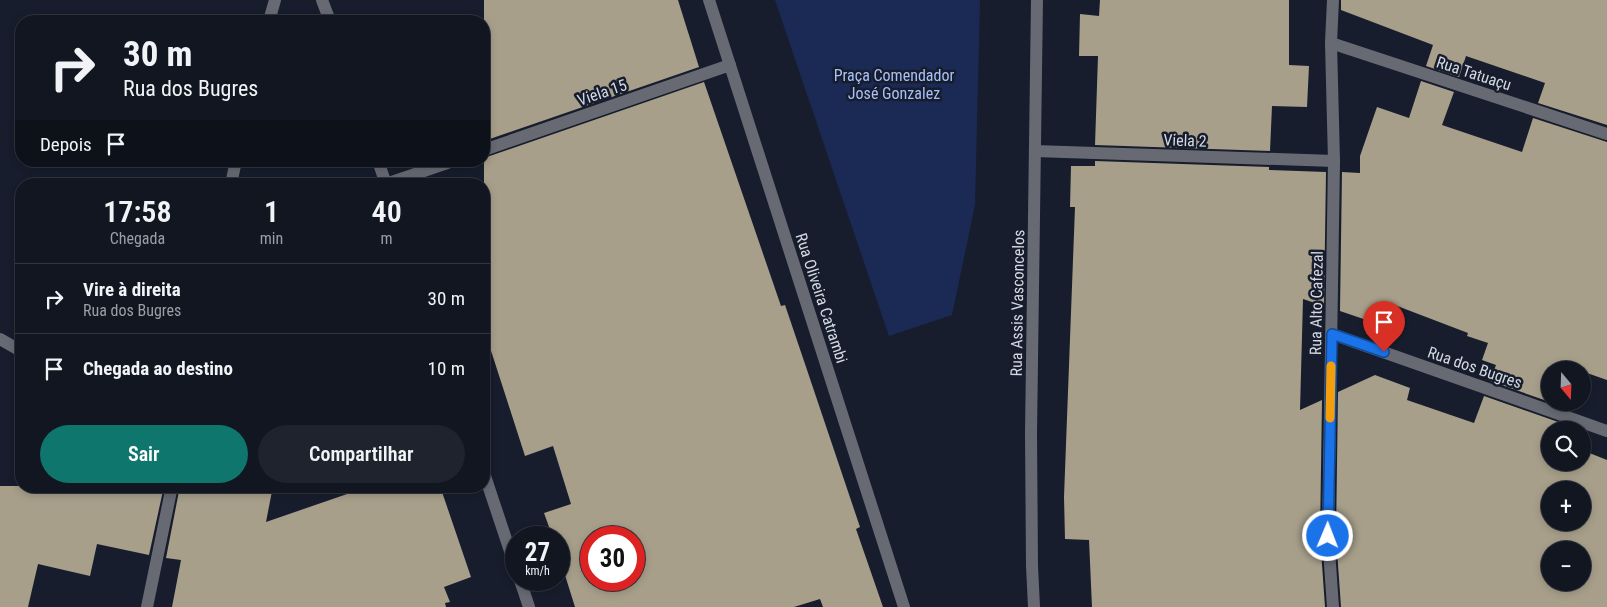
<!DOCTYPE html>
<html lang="pt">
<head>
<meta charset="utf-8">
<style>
	:root { --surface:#111621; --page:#1e232e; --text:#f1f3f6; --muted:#9c9fa5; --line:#30353f; --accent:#0f766e }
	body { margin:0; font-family:"Roboto Condensed",sans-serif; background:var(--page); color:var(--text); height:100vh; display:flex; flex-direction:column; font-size:19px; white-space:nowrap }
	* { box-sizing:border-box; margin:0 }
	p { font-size:16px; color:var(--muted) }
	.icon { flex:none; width:28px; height:28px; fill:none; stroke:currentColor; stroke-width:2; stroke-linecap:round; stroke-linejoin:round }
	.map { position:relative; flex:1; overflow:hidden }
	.drawer { position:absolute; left:15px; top:178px; width:475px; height:315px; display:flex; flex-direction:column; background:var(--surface); border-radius:20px; box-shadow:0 2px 8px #0003,0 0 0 1px var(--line) }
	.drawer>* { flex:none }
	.guide { position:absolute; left:15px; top:15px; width:475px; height:152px; border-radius:20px; box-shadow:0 2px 8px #0003,0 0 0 1px var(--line); background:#111621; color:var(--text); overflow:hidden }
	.needle { width:32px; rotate:161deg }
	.tools { position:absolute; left:1541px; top:361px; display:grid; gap:10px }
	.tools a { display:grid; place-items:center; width:50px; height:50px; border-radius:50%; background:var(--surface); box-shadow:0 2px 8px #0003,0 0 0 1px var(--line); font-size:25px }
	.speed { position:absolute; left:505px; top:526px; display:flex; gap:10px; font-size:25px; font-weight:700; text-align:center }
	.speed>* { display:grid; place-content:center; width:65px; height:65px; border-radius:50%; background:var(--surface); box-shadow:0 2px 8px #0003,0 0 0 1px var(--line); line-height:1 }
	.speed small { font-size:12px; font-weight:400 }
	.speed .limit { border:8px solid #d22; background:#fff; color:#111 }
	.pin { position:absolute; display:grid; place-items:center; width:42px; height:42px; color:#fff; margin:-51px -21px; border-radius:50% 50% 50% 0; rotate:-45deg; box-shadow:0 0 5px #0007 }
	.pin .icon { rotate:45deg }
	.me { position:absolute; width:55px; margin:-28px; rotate:1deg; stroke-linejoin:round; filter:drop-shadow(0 0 4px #0008) }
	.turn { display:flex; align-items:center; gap:18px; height:105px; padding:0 25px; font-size:22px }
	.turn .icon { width:65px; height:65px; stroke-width:2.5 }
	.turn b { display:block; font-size:35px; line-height:42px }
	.then { display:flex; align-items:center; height:48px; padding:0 25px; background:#0003; gap:10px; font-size:19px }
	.eta { display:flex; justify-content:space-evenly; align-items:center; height:85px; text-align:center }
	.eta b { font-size:30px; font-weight:600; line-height:35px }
	.button { display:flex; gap:10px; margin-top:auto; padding:10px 25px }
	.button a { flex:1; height:58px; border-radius:30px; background:var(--accent); color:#fff; font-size:20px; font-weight:600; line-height:58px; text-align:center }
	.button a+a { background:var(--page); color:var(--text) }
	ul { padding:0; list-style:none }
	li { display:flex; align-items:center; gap:15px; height:70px; padding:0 25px; border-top:1px solid var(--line) }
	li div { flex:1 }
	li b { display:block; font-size:19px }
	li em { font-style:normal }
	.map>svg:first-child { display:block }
	.green { fill:#1b2a54 }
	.building { fill:#a79f8a; fill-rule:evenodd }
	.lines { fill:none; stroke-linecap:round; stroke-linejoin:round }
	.minor { stroke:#676a73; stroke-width:12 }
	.route-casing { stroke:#114b97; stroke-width:12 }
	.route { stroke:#1a73e8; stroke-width:9 }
	.slow { stroke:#f59e0b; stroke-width:9 }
	.labels { text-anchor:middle; stroke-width:5; stroke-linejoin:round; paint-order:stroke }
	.street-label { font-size:16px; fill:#d4d9e3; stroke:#171d2c }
	.park-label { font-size:16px; fill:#a8c0fa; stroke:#171d2c }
</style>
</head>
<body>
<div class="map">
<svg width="1607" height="607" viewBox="0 0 1607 607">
	<rect width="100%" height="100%" fill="#171d2c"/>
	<path class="green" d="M775 0H980L975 205 952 315 889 336Z"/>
	<g class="building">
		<path d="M484 0H678L699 67 484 141Z"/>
		<path d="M1100 0H1289V65L1309 66 1307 107 1272 106 1270 151 1095 145 1098 56H1079L1080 14 1099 16Z"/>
		<path d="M1341 0H1607V125L1538 103 1545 83 1466 56 1459 77 1426 66 1433 45 1341 10Z"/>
		<path d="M1421 81 1454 92 1442 125 1522 152 1533 118 1607 142V380L1584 372 1582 374V370H1550V402L1490 381 1496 365 1482 360 1488 343 1467 336 1468 333 1392 304 1384 326 1340 311 1342 172 1360 173V156L1377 107 1409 118Z"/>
		<path d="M704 82 781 306 785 305 804 361 860 527 856 529 883 607H823L820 599 794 607H575L559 556V538H553L544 513 571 504 553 446 525 456 484 329V158ZM591 538H634V580H591Z"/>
		<path d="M1095 161 1269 167V170L1326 172 1324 306 1303 299 1300 410 1322 400 1320 536 1325 607H1092L1089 540 1065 539 1064 497 1075 207H1070L1071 166H1095Z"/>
		<path d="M1375 375 1410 388 1407 400 1474 423 1484 396 1561 423 1558 430H1550V462H1582V450L1607 460V607H1341L1336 536 1338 392ZM1550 490H1582V522H1550ZM1550 550H1582V582H1550Z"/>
		<path d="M0 486H164L149 555 97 544 90 576 38 564 28 607H0Z"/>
		<path d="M180 486H273L266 522 350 493 348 486H440L471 577 444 587 450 602 445 603 446 607H172L181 560 166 558Z"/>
	</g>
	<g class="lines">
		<g class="minor">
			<path d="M322 0 330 21"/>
			<path d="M709 0 904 607"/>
			<path d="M269 21 275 0"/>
			<path d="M1331 43 1607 134"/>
			<path d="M484 150 730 65"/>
			<path d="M1035 151 1334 161"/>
			<path d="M378 161 386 184"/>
			<path d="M231 184 236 161"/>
			<path d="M386 184 453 161"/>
			<path d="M1332 334 1607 431"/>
			<path d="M0 339 21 351"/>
			<path d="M484 473 516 569"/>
			<path d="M520 580 529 607"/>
			<path d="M147 607 172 486"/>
			<path d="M1034 607 1032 566 1031 433 1037 0"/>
			<path d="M1333 607 1328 536 1334 161 1331 43 1333 0"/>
		</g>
	</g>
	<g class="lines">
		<g class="route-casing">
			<path id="route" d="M1328 536 1332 334 1384 352"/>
		</g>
		<use href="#route" class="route"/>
		<path class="slow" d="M1330 418 1331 366"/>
	</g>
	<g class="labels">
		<g class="street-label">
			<text transform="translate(1474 73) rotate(18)" y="6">Rua Tatuaçu</text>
			<text transform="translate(602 92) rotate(-19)" y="6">Viela 15</text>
			<text transform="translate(1185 140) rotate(2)" y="6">Viela 2</text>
			<text transform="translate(822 298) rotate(72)" y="6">Rua Oliveira Catrambi</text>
			<text transform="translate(1017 303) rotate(-89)" y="6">Rua Assis Vasconcelos</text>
			<text transform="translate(1316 303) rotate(-89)" y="6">Rua Alto Cafezal</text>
			<text transform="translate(1475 367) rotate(19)" y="6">Rua dos Bugres</text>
		</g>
		<g class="park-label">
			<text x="894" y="81">Praça Comendador<tspan x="894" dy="18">José Gonzalez</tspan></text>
		</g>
	</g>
</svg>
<div class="tools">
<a><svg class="needle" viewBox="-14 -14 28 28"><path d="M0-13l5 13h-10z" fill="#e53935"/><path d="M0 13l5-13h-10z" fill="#9c9fa5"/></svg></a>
<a><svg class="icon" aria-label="search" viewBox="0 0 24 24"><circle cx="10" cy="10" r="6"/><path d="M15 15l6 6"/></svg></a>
<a>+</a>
<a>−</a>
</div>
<div class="speed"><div>27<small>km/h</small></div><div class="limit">30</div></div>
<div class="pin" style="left:1384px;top:352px;background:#d93025"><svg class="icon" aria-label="arrive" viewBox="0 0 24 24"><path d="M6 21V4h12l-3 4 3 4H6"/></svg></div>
<svg class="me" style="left:1328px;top:536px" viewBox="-20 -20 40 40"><circle r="17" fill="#1a73e8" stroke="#fff" stroke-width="3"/><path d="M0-11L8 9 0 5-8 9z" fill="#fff"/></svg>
<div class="guide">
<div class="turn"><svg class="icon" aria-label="right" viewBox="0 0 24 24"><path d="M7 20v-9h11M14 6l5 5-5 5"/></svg><div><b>30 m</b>Rua dos Bugres</div></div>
<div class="then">Depois<svg class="icon" aria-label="arrive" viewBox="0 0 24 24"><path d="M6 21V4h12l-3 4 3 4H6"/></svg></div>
</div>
<section class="drawer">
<div class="eta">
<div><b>17:58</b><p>Chegada</p></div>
<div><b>1</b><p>min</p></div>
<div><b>40</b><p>m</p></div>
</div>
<ul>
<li><svg class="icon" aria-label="right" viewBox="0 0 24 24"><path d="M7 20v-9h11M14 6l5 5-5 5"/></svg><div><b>Vire à direita</b><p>Rua dos Bugres</p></div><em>30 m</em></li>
<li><svg class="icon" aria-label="arrive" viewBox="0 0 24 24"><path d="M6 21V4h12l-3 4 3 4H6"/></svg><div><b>Chegada ao destino</b></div><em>10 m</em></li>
</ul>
<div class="button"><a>Sair</a><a>Compartilhar</a></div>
</section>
</div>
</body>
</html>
